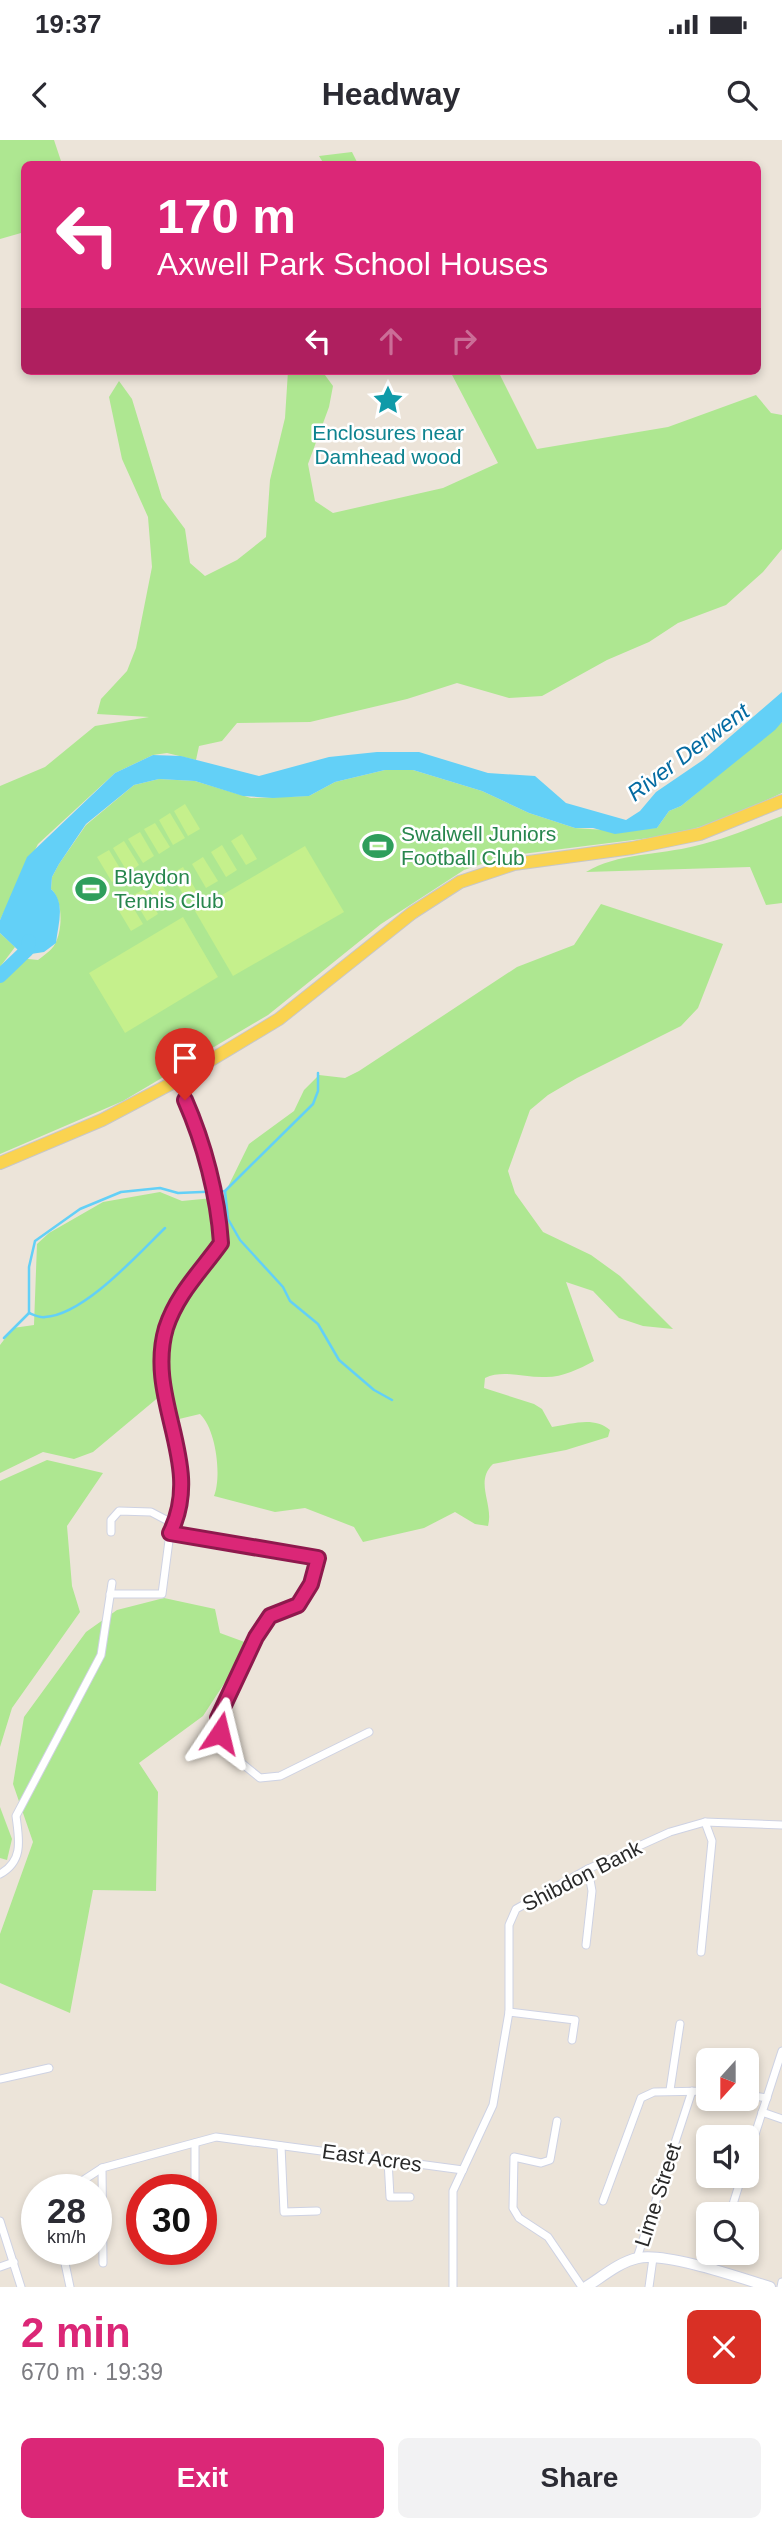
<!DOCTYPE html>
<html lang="en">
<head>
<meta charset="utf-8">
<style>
	:root { --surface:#fff; --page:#f2f2f3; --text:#2b2b33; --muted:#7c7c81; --accent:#db2777 }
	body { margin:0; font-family:Arial,sans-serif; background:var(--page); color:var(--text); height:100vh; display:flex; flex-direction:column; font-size:26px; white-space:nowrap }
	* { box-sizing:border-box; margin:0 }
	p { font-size:23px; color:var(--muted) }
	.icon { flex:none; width:38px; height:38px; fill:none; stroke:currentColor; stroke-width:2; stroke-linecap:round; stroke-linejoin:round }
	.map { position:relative; height:2147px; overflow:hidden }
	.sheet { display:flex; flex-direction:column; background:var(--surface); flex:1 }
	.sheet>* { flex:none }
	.guide { position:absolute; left:21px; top:21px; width:740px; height:214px; border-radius:10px; box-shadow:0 4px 10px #0003; background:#db2777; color:#fff; overflow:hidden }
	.needle { width:46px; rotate:201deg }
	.fabs { position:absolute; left:696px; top:1908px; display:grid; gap:14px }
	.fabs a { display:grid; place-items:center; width:63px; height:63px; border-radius:10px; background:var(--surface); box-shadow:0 4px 10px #0003; font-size:35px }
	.speed { position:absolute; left:21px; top:2034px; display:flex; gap:14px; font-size:35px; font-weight:700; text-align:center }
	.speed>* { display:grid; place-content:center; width:91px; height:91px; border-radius:50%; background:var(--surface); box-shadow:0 4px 10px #0003; line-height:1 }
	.speed small { font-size:18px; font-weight:400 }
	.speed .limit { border:10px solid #d22; background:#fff; color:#111 }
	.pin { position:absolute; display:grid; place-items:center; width:60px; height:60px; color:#fff; margin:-72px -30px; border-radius:50% 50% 50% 0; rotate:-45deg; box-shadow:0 0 7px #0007 }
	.pin .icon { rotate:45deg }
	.me { position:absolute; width:77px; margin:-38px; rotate:10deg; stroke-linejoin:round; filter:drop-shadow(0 0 5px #0008) }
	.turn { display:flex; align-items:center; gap:24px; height:147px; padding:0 21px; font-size:32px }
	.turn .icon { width:91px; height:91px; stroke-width:2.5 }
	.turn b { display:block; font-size:49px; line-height:60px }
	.lanes { display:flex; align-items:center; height:66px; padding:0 21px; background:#0003; justify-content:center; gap:35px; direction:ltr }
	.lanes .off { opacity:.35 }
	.round { display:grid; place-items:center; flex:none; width:74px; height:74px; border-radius:10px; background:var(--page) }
	.headline { display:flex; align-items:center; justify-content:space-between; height:119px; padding:0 21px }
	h1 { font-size:42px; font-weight:700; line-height:52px; color:var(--accent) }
	.button { display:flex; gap:14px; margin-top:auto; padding:14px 21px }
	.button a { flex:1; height:80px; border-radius:10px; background:var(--accent); color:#fff; font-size:28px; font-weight:700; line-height:80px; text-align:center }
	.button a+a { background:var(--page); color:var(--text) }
	.status { display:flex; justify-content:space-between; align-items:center; height:49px; padding:0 35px; background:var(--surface); direction:ltr }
	.status svg { height:19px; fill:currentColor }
	header { display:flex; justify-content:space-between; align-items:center; height:91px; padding:0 21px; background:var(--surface); font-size:32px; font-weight:700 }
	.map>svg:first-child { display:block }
	.green { fill:#aee791 }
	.pitch { fill:#c5f08c }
	.water { fill:#63d0f7 }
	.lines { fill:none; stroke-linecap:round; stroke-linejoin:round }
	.stream { stroke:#63d0f7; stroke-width:2.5 }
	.river { stroke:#63d0f7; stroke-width:14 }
	.street-casing { stroke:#ced2e3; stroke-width:9 }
	.secondary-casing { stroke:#ced2e3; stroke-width:12 }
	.primary-casing { stroke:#c7c7c7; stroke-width:14 }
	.street { stroke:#fff; stroke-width:7 }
	.secondary { stroke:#fff; stroke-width:10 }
	.primary { stroke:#fad350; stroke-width:12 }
	.route-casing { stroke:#8e194d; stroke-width:18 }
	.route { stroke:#db2777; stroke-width:12 }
	.labels { text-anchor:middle; stroke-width:5; stroke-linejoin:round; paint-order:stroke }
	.culture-label { font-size:21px; fill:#0d838f; stroke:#fff }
	.leisure-label { font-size:21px; fill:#27864d; stroke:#fff; text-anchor:start }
	.street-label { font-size:21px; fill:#292929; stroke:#fff }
	.water-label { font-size:23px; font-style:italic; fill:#046ba2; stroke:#fff }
</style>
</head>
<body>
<div class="status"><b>19:37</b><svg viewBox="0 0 49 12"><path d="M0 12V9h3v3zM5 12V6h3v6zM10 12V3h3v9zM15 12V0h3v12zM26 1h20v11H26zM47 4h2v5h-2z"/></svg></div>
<header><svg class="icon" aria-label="back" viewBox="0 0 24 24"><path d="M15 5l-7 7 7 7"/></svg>Headway<svg class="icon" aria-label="search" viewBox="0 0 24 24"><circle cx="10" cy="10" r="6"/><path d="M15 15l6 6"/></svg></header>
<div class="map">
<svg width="782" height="2147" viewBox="0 0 782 2147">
	<rect width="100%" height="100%" fill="#ece4d9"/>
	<g class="green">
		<path d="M0 0H54L62 24H24V100L21 93 0 99Z"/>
		<path d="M352 12 358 24H324L319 16Z"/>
		<path d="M288 231H322L333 246 329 267 308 324 315 361 333 373 443 348 498 323 450 231H498L537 309 668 287 756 255 771 273 782 275V409L763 432 726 465 678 483 649 502 607 520 542 556 509 558 457 543 407 559 310 582 237 583 222 601 199 606 196 620 167 613 153 615 115 633 38 704 0 780V646L45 627 95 586 149 577 97 574 101 559 127 531 136 508 152 427 148 377 122 319 109 257 119 241 132 259 162 358 185 389 190 423 205 436 237 420 266 397 270 340 285 278Z"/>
		<path d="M782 582V653L723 680 673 695 505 716 464 730 381 784 268 875 123 961 0 1014V842L19 818 38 820C43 816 52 810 55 804 63 789 63 760 51 749L52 737 59 724 86 685 134 645 159 639 195 641 251 658 309 656 335 642 385 630H413L482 651 529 673 575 688 605 690 657 688 669 671 681 666Z"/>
		<path d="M782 676V763L766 765 750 727 586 732C617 713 660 715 695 706 725 699 753 687 782 676Z"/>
		<path d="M601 764 723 804 698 868 681 886 577 938 548 955 530 970 508 1031 515 1053 543 1092 591 1115 620 1136 673 1189 643 1186 619 1178 593 1151 566 1142 594 1221C579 1229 563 1237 546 1237 525 1238 503 1229 485 1238L484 1248 534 1264 542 1269 552 1287C572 1284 594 1276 610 1290L608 1297 566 1310 493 1324C474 1342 494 1364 488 1386L475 1384 455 1372 424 1388 363 1402 354 1387 305 1368 275 1372 214 1356C222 1336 216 1289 200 1274L179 1279 160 1256 93 1312 74 1319 43 1312 0 1333V1205L13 1188 34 1185 37 1104 49 1093 103 1062 160 1052 182 1061 223 1057 249 1004 294 971 304 950 319 935 345 938 359 931 517 827 574 805Z"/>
		<path d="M0 793 15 807 0 827Z"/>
		<path d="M47 1320 103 1333 67 1386 72 1446 80 1472 12 1568 0 1607V1341Z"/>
		<path d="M164 1458 215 1469 220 1493 250 1504 203 1576 139 1623 158 1652 156 1751 93 1750 70 1873 0 1843V1794L33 1702 13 1644 24 1577 86 1492 117 1470Z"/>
		<path d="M0 1667 12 1699 7 1720 0 1718Z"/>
	</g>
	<g class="pitch">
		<path d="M185 664 200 689 188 696 174 671Z"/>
		<path d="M170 673 185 698 173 705 159 680Z"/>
		<path d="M155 683 170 707 159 714 144 689Z"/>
		<path d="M140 692 154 716 143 723 128 699Z"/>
		<path d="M242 694 257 719 246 725 231 701Z"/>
		<path d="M124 701 139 725 128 733 113 708Z"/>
		<path d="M222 705 237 730 226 737 211 712Z"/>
		<path d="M305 706 344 772 233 836 195 771Z"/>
		<path d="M109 710 124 735 112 742 97 717Z"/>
		<path d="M203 717 218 741 206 748 192 724Z"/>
		<path d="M183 727 197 752 186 759 171 734Z"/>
		<path d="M159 740 174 764 163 771 148 747Z"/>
		<path d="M144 749 158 774 147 781 132 756Z"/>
		<path d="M128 759 143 784 131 791 116 766Z"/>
		<path d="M183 777 218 837 125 893 89 833Z"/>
	</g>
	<path class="water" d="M782 552V582L775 590 681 666 669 671 657 688 615 694 593 688H575L529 673 482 651 413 630H385L335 642 309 656 273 658 243 656 195 641 159 639 134 645 86 684 59 724 52 737 51 749C66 763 58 784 56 803L44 812 18 816V810L0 793V780L27 717 115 633 153 615 181 616 259 636 329 617 377 612H419L488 633 535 636 566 663 626 680 640 671 656 652 703 620Z"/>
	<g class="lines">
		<g class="stream">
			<path d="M225 1051 228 1079 240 1100 283 1147 290 1161 318 1184 339 1220 374 1250 392 1260"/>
			<path d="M29 1173C34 1175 40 1178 45 1177 84 1175 138 1114 165 1088"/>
			<path d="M4 1198 29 1173V1127L35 1101 80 1069 121 1052 160 1048 178 1053 225 1051 313 964 318 951V933"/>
		</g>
		<path class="river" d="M0 836 27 810 29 801"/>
		<g class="street-casing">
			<g id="street">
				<path d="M174 1384 170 1393 318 1417 311 1444 297 1465 270 1476 256 1497 218 1578 223 1608 260 1638 280 1636 369 1592"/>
				<path d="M111 1392V1380L119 1371 151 1372 174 1384C203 1325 147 1254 166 1189 176 1154 201 1132 221 1103 218 1048 199 991 176 941"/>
				<path d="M110 1454H162L170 1393"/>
				<path d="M0 1734C24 1721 19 1699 16 1676L101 1515 112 1443"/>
				<path d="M586 1805 592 1751 588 1729"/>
				<path d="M701 1812 712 1701 705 1682"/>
				<path d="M509 1872 575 1880 572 1900"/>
				<path d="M0 1939 49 1928"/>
				<path d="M670 1950 680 1884"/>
				<path d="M747 1955 767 1958"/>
				<path d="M762 1972 782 1979"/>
				<path d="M557 1981 550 2020 541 2023 514 2017 513 2068 519 2078 548 2097 582 2147"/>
				<path d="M195 2003V2049"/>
				<path d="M281 2006 284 2072 317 2071"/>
				<path d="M747 2019 782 1911"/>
				<path d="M388 2020 390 2057H410"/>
				<path d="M102 2028 103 2123"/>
				<path d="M78 2049 82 2041 102 2028 216 1997 463 2030"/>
				<path d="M603 2061 641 1958 654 1952 709 1951"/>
				<path d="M730 2074 742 2035"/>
				<path d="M0 2081 21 2147"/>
				<path d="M62 2109 70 2147"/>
				<path d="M637 2118 692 1951"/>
				<path d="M0 2127 14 2122"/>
				<path d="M712 2128 717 2112"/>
				<path d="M453 2147V2051L493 1965 509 1872V1785L516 1769 588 1729 670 1692 705 1682 782 1685"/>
				<path d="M649 2147 653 2118"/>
				<path d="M781 2147 782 2142"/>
			</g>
		</g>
		<g class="secondary-casing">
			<path id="secondary" d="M586 2147C602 2137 619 2122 638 2118 666 2112 741 2138 770 2147"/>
		</g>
		<g class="primary-casing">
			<path id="primary" d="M0 1023 102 980 176 941 279 879 412 773 460 742 514 724 632 708 700 694 782 661"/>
		</g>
		<use href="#street" class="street"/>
		<use href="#secondary" class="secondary"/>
		<use href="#primary" class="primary"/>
	</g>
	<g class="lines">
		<g class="route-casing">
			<path id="route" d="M185 960C204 1003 218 1056 221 1103 201 1131 177 1154 166 1188 145 1260 205 1324 170 1393L318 1418 311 1444 298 1465 270 1476 256 1497 218 1578 220 1593"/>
		</g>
		<use href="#route" class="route"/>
	</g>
	<defs>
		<g id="sight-bare" transform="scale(2.415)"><path d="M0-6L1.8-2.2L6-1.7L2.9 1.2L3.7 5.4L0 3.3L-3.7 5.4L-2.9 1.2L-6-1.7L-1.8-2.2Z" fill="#0f9aa8" stroke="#fff" stroke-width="2.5" paint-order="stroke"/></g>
		<g id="stadium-bare" transform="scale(2.415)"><path d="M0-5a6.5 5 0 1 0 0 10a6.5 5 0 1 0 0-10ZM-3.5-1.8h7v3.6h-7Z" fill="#2e9e5b" stroke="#fff" stroke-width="2.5" paint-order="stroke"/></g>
	</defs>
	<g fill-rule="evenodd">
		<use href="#sight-bare" x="388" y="260"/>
		<use href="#stadium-bare" x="378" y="706"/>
		<use href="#stadium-bare" x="91" y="749"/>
	</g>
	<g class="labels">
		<g class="culture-label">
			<text x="388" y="300">Enclosures near<tspan x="388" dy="24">Damhead wood</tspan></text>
		</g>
		<g class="leisure-label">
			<text x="401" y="701">Swalwell Juniors<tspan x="401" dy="24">Football Club</tspan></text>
			<text x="114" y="744">Blaydon<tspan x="114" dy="24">Tennis Club</tspan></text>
		</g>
		<g class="street-label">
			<text transform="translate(582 1736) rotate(-27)" y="7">Shibdon Bank</text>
			<text transform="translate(372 2018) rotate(8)" y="7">East Acres</text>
			<text transform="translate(658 2055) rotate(-72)" y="7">Lime Street</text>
		</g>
		<g class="water-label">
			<text transform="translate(688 612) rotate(-37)" y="8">River Derwent</text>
		</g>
	</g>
</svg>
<div class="fabs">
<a><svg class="needle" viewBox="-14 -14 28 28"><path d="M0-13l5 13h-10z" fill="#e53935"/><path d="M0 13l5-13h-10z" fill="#7c7c81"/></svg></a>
<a><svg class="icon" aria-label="sound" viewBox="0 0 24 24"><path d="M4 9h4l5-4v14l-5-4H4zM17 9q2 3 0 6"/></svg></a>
<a><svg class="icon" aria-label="search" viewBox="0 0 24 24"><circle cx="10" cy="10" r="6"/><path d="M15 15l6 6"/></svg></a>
</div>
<div class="speed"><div>28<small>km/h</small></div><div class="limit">30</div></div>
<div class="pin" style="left:185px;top:960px;background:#d93025"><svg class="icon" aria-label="arrive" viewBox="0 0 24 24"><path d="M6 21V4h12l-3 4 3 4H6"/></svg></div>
<svg class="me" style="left:220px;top:1593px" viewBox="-20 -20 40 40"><path d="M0-17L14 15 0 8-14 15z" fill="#db2777" stroke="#fff" stroke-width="4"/></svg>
<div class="guide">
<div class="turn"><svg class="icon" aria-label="left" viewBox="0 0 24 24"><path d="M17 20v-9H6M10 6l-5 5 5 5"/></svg><div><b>170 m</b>Axwell Park School Houses</div></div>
<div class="lanes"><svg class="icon" aria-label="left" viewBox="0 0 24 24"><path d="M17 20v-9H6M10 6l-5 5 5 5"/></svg><svg class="icon off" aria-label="ahead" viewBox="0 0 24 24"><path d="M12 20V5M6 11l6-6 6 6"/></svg><svg class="icon off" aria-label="right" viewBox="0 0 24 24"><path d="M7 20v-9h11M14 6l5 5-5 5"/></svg></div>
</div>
</div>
<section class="sheet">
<div class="headline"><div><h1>2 min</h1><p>670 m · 19:39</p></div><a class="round" style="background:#d93025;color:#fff"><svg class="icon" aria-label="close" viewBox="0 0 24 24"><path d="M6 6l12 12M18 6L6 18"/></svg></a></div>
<div class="button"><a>Exit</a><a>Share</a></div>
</section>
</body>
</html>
